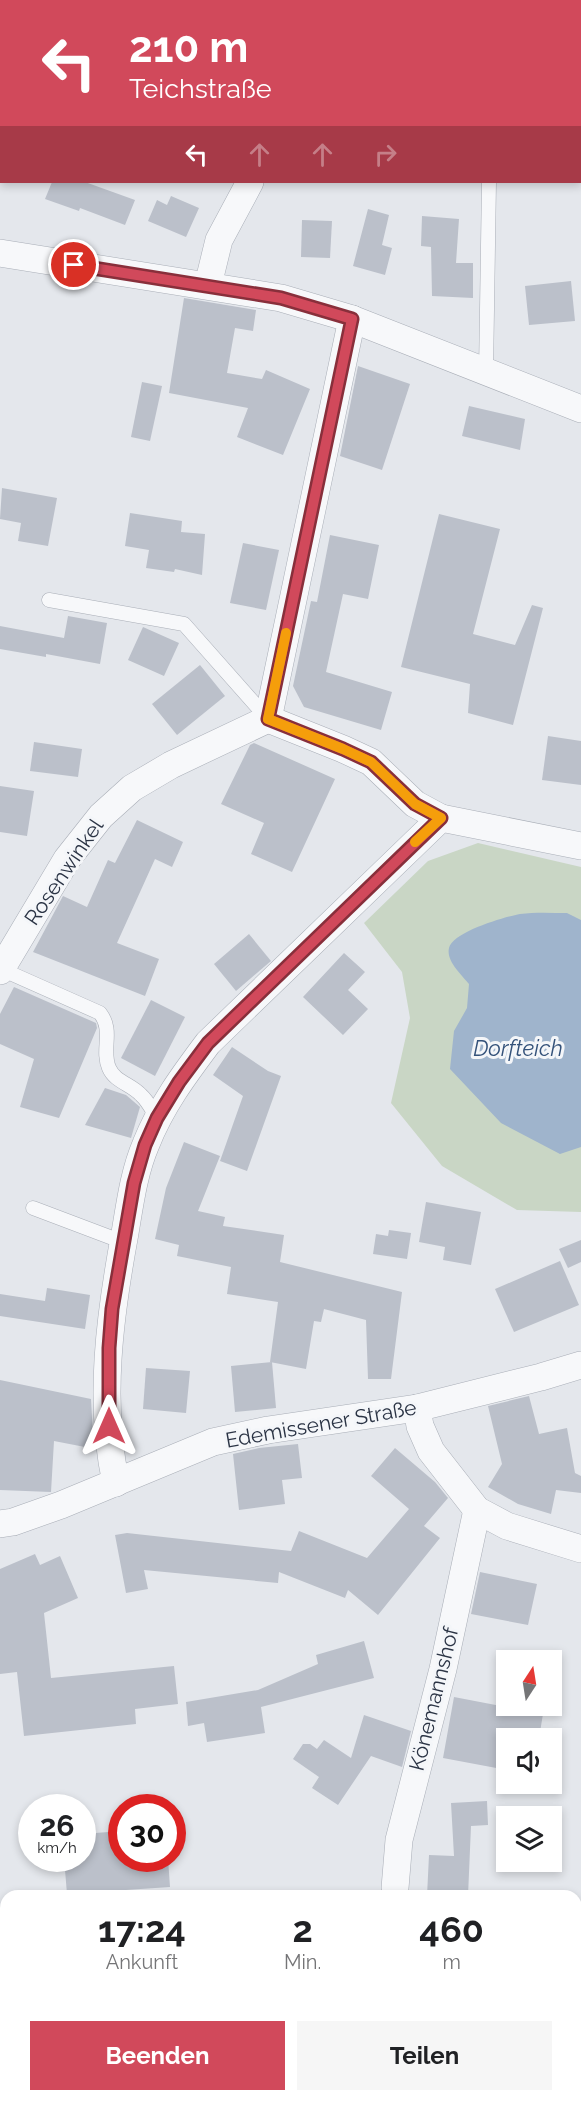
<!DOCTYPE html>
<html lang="de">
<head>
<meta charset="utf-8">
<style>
	:root { --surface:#fff; --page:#f6f6f6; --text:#202124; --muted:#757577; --accent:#d1495b }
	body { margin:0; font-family:Raleway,sans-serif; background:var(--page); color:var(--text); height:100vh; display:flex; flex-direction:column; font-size:22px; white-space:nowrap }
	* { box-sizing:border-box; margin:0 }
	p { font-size:20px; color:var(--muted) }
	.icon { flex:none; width:33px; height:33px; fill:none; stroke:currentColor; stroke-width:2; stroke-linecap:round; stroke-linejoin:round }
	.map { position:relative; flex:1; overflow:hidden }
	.side { position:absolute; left:0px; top:1890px; width:582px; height:212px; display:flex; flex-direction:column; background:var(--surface); border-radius:18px 18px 0 0; box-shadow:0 3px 9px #0003 }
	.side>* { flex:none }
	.guide { position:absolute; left:0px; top:0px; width:582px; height:183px; box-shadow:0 3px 9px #0003; background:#d1495b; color:#fff; overflow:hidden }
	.needle { width:39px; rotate:12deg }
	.fabs { position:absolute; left:496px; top:1650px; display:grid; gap:12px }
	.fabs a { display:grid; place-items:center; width:66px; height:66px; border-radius:0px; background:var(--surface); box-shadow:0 3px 9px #0003; font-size:30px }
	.speed { position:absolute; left:18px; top:1794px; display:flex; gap:12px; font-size:30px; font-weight:700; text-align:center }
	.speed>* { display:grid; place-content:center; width:78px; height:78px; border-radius:50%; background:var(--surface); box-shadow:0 3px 9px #0003; line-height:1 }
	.speed small { font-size:15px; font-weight:400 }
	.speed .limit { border:9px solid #d22; background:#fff; color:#111 }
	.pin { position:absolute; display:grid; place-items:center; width:51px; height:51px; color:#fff; margin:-26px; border:3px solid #fff; border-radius:50%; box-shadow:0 2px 6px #0007 }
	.me { position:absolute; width:66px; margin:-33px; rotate:0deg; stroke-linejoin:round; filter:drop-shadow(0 0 4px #0008) }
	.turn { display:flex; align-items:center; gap:21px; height:126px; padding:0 30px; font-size:27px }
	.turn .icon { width:78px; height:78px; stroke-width:2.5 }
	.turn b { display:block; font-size:42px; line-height:51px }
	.lanes { display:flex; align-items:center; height:57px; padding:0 30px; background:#0003; justify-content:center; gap:30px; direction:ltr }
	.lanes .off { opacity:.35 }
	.eta { display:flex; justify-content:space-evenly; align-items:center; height:102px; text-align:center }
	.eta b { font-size:36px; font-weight:700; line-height:42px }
	.cta { display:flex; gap:12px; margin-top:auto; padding:12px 30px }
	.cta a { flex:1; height:69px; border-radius:0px; background:var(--accent); color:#fff; font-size:24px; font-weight:700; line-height:69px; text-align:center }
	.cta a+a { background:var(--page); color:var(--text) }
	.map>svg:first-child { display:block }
	.built { fill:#d2d6de }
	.green { fill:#c9d6c5 }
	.water { fill:#9fb4cc }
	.building { fill:#bbc0ca }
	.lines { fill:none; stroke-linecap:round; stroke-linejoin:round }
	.lane-casing { stroke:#a9aeb7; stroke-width:15 }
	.street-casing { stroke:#a9aeb7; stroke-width:28 }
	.path { stroke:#c2c5cb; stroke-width:4; stroke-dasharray:4.5 4.5; stroke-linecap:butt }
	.lane { stroke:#f7f8fa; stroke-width:14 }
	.street { stroke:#f7f8fa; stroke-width:27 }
	.route-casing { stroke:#882f3b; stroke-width:15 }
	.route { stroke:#d1495b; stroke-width:10 }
	.slow { stroke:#f59e0b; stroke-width:10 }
	.labels { text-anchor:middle; stroke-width:6; stroke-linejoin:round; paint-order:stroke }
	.street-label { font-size:21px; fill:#2b3445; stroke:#f4f6f9 }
	.water-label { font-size:22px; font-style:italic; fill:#34527a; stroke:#f4f6f9 }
</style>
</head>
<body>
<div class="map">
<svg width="581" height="2101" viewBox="0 0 581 2101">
	<rect width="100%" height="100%" fill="#e4e7ec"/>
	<path class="built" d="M576 2015H581V2101H511V2096H576Z"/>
	<path class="green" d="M478 843 581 867V1212L517 1210 442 1166 391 1103 410 1018 402 972 364 923 428 861Z"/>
	<path class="water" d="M567 913 581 920V1147L560 1154 501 1123 450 1069 454 1031 467 1008 469 984C461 974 446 961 449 948 453 932 504 917 520 914 535 912 552 913 567 913Z"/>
	<g class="building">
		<path d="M52 182H85L135 200 125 225 80 208 79 211 45 199Z"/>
		<path d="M171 196 199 208 186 237 148 221 157 200 167 205Z"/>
		<path d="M368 209 389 215 382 245 392 248 385 275 353 266Z"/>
		<path d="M422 216 459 219 456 263H473V298L432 296 431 247 421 246Z"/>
		<path d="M302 220 332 221 330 258 301 257Z"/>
		<path d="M571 281 575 321 529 325 525 286Z"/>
		<path d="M184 298 256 310 253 331 235 328 227 373 262 379 266 370 310 389 283 455 237 437 248 408 169 393Z"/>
		<path d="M358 366 410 384 382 470 340 456Z"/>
		<path d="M142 382 162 386 150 441 131 437Z"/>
		<path d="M469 406 525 419 520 450 462 436Z"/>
		<path d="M2 488 57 498 48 546 18 541 21 523 0 519Z"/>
		<path d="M130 513 182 521 181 532 205 534 202 575 175 569 174 572 146 568 149 550 125 546Z"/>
		<path d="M439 514 500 529 473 634 515 645 532 605 543 608 513 725 468 713 470 684 401 667Z"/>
		<path d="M330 535 379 545 368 599 343 594 326 672 392 692 381 730 304 707 293 686 311 601 317 602Z"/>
		<path d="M243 543 279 550 266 610 230 603Z"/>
		<path d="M68 616 107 623 100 664 46 654V657L0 649V626L64 638Z"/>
		<path d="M143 627 179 643 164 676 128 660Z"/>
		<path d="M200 665 225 696 177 735 152 704Z"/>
		<path d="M548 736 581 741V785L542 780Z"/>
		<path d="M34 742 82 749 78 777 30 771Z"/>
		<path d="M254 743 335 779 292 872 251 854 264 823 221 804 250 745Z"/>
		<path d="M0 786 34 791 27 836 0 832Z"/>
		<path d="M137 820 183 842 172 867 155 859 117 943 159 959 145 996 33 952 63 896 87 907 108 860 115 863Z"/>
		<path d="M249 934 271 961 236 991 214 964Z"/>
		<path d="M344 953 365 972 348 990 368 1009 343 1035 303 997Z"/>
		<path d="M14 987 96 1023 97 1028 59 1118 20 1107 34 1059 0 1044V1014Z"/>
		<path d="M151 1000 185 1017 155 1076 121 1058Z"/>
		<path d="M232 1047 268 1071 281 1076 247 1171 220 1161 243 1096 213 1075Z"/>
		<path d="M105 1088 126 1095 140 1107 131 1138 85 1125Z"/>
		<path d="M184 1142 220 1156 198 1211 225 1217 223 1226 284 1235 280 1262 402 1292 391 1379H368L366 1320 324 1309 321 1322 314 1321 306 1369 270 1362 278 1302 227 1294 231 1267 177 1256 179 1245 155 1239 166 1188Z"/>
		<path d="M426 1202 481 1212 471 1265 443 1260 445 1247 419 1242Z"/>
		<path d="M389 1230 411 1233 407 1259 373 1254 376 1234 388 1236Z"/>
		<path d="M581 1240V1262L568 1268 559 1249Z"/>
		<path d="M560 1261 579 1305 514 1332 495 1289Z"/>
		<path d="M47 1288 90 1295 85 1329 0 1316V1294L45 1301Z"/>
		<path d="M272 1362 276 1408 235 1412 231 1366Z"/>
		<path d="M146 1368 190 1371 186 1413 143 1409Z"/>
		<path d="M0 1380 91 1399 93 1436 90 1448 54 1441 51 1492 0 1490Z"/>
		<path d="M529 1396 539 1434 567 1428 575 1473 581 1476V1493L556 1490 551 1514 518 1504 488 1487 502 1464 488 1406Z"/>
		<path d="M298 1444 302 1478 282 1480 285 1504 239 1510 233 1454 259 1448Z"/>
		<path d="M395 1448 435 1482 448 1498 424 1526 440 1538 378 1615 348 1590 345 1598 279 1572 278 1583 144 1570 148 1589 126 1593 115 1535 127 1533 291 1551 299 1531 367 1558 409 1509 371 1476Z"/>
		<path d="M35 1554 40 1565 60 1556 78 1598 44 1613 51 1678 174 1666 178 1704 135 1709 136 1724 24 1736 17 1672 0 1674V1569Z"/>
		<path d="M480 1572 537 1584 528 1625 471 1614Z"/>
		<path d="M364 1641 374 1678 261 1707 265 1733 207 1742 204 1723 188 1726 186 1702 258 1690 318 1664 316 1655Z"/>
		<path d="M454 1697 543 1714 539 1738H507V1770L443 1758Z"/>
		<path d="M364 1715 411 1731 402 1767 371 1756 338 1805 312 1788 319 1777 293 1759 303 1744H310L317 1749 324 1740 351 1758Z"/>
		<path d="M487 1801 488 1825 471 1826 468 1896H427L429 1855 454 1856 451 1803Z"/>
		<path d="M122 1831V1858H168L170 1887 67 1894 64 1858H82V1834Z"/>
	</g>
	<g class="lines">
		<g class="lane-casing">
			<g id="lane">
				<path d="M486 373 489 182"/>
				<path d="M49 600 184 624 268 719"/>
				<path d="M1 969 100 1013C114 1031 101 1049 109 1068 115 1082 131 1084 141 1095 148 1101 152 1110 157 1118"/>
				<path d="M33 1208 123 1242"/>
			</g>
		</g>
		<g class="street-casing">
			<g id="street">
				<path d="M190 2 191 0"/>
				<path d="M399 2 402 0"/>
				<path d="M0 253 281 298 352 319 581 409"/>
				<path d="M208 285 219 240 250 182"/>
				<path d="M268 719 343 749 371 762 415 804 441 818"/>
				<path d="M0 971 67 859 101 816 132 788 171 765 268 719 352 319"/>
				<path d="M417 1408 420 1426 431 1451 477 1510 507 1526 581 1549"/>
				<path d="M116 1483C98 1401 110 1314 125 1233 130 1203 134 1172 146 1144 161 1106 184 1075 208 1043L441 818 581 846"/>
				<path d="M0 1524 13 1522 61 1505 213 1442 268 1430 417 1408 541 1377 581 1365"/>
				<path d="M395 1888 399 1840 443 1669 477 1510"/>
				<path d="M494 2101V2096"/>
			</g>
		</g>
		<g class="path">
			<path d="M25 2V0"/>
			<path d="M0 51 2 46"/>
			<path d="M373 2101 374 2096"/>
		</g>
		<use href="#lane" class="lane"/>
		<use href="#street" class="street"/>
	</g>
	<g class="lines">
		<g class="route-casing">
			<path id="route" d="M74 265 281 298 352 319 268 719 343 749 371 762 415 804 441 818 208 1043 179 1082 157 1118 145 1145 134 1183 112 1309 109 1348V1426"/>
		</g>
		<use href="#route" class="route"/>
		<path class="slow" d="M286 633 268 719 343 749 371 762 415 804 441 818 415 842"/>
	</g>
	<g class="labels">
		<g class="street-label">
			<text transform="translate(64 872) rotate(-56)" y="7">Rosenwinkel</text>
			<text transform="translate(321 1424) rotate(-10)" y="7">Edemissener Straße</text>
			<text transform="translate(434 1699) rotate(-76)" y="7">Könemannshof</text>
		</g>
		<g class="water-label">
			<text x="518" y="1056">Dorfteich</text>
		</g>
	</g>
</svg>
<div class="fabs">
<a><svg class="needle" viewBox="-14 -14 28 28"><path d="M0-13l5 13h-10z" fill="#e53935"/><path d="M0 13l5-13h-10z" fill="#757577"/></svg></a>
<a><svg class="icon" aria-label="sound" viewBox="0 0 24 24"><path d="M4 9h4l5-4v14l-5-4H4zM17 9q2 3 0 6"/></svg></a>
<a><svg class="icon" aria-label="layers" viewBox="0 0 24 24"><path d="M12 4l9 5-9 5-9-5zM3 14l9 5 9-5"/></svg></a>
</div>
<div class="speed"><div>26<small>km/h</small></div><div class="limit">30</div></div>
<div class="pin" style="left:74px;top:265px;background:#d93025"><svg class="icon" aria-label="arrive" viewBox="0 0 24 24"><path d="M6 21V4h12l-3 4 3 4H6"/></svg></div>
<svg class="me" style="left:109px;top:1426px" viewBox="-20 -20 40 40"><path d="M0-17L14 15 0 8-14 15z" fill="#d1495b" stroke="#fff" stroke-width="4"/></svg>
<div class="guide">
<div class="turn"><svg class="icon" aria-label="left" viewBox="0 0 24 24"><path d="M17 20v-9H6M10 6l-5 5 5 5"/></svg><div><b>210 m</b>Teichstraße</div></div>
<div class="lanes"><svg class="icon" aria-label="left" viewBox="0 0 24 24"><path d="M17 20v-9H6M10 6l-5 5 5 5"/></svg><svg class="icon off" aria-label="ahead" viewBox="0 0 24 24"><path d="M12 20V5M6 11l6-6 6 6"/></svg><svg class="icon off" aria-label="ahead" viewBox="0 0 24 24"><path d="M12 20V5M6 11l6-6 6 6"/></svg><svg class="icon off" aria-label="right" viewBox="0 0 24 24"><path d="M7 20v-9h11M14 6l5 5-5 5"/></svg></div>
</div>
<section class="side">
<div class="eta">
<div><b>17:24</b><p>Ankunft</p></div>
<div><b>2</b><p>Min.</p></div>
<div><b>460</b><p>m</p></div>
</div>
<div class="cta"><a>Beenden</a><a>Teilen</a></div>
</section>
</div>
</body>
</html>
